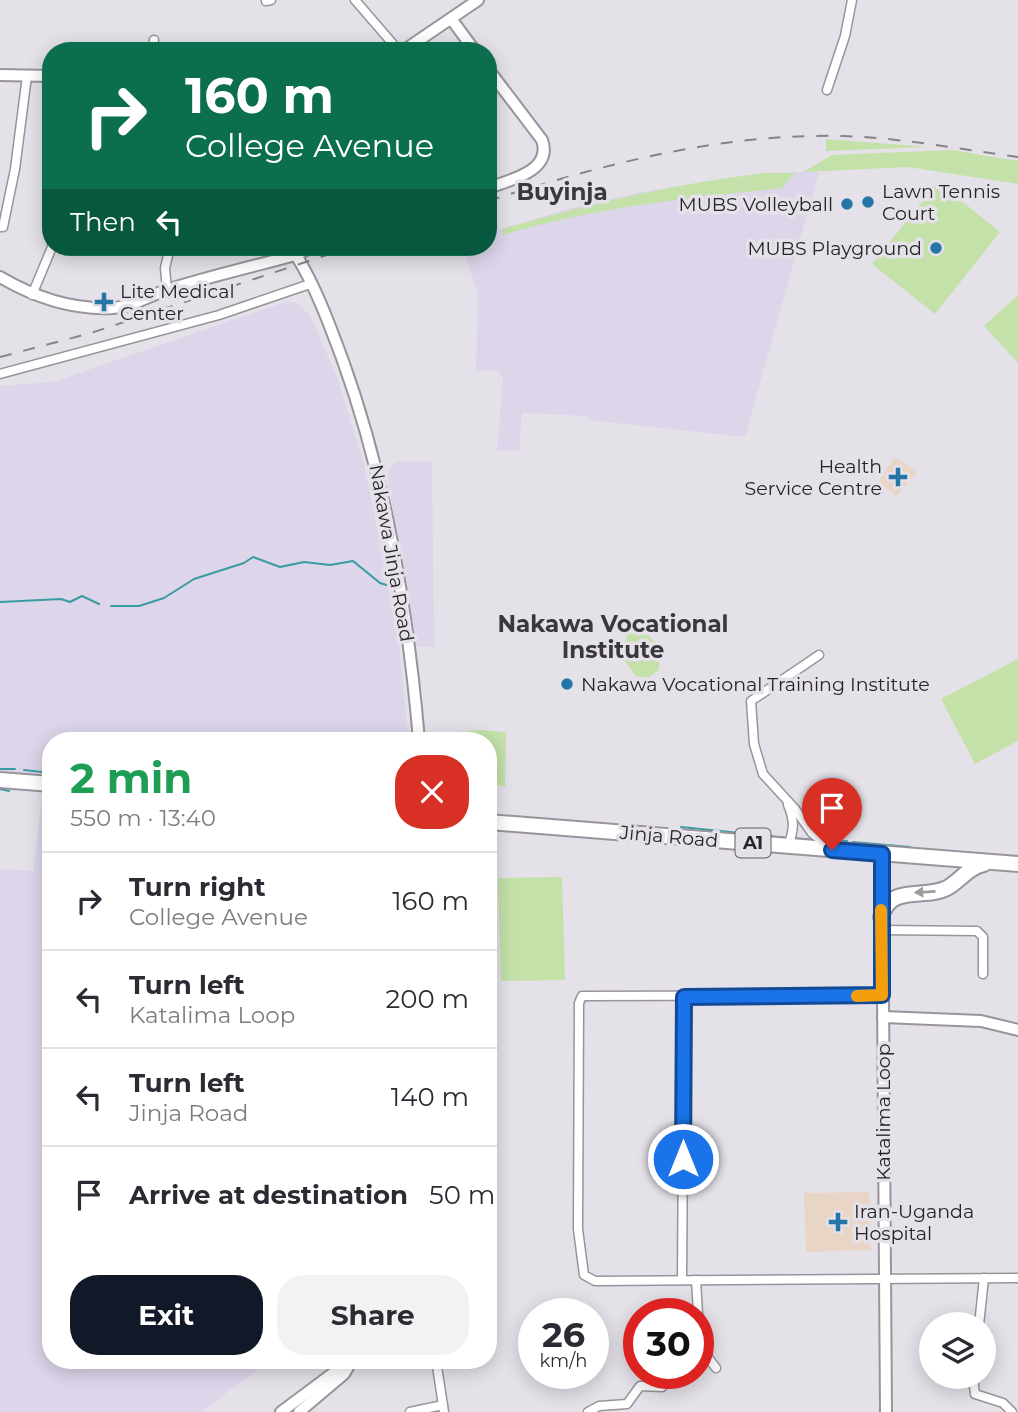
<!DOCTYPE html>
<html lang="en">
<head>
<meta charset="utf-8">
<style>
	:root { --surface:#fff; --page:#f2f2f3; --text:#2b2b33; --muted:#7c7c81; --line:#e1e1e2; --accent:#111827 }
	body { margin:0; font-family:Montserrat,sans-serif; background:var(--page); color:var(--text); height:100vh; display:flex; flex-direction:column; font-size:26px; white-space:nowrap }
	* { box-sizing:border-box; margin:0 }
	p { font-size:23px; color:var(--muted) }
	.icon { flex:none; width:38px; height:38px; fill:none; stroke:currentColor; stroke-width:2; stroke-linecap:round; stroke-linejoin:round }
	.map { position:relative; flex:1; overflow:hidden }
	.side { position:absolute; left:42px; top:732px; width:455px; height:637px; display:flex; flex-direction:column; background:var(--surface); border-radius:28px; box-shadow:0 4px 18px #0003 }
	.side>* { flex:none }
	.top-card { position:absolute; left:42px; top:42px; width:455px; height:214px; border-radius:28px; box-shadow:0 4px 18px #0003; background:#0b6e4f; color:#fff; overflow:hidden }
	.tools { position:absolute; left:919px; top:1312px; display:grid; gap:14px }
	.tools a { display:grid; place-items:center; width:77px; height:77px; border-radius:50%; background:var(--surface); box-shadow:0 4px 18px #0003; font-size:35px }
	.speed { position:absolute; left:518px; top:1298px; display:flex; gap:14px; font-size:35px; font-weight:700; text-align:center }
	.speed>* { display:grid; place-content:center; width:91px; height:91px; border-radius:50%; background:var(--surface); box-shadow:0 4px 18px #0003; line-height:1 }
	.speed small { font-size:18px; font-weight:400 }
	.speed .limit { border:10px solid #d22; background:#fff; color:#111 }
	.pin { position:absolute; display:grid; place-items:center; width:60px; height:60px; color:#fff; margin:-72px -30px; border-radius:50% 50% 50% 0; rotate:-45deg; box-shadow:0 0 7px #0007 }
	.pin .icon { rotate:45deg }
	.me { position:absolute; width:77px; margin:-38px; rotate:0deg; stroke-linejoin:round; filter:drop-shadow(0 0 5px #0008) }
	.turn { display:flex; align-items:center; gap:24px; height:147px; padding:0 28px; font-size:32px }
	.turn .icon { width:91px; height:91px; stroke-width:2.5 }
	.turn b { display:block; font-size:49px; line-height:60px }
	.then { display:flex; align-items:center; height:66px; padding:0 28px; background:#0003; gap:14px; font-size:26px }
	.round { display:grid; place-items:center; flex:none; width:74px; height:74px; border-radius:28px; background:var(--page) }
	.overview { display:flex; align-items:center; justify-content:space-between; height:119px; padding:0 28px }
	h1 { font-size:42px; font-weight:700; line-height:52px; color:#1e9e55 }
	.primary-button { display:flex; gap:14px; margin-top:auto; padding:14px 28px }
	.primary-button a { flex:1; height:80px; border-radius:28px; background:var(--accent); color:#fff; font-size:28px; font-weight:700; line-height:80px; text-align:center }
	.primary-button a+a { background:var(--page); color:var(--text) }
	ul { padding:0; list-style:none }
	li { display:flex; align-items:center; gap:21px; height:98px; padding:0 28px; border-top:2px solid var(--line) }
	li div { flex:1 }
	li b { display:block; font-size:26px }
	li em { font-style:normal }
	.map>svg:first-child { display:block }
	.industrial { fill:#ddd5ea }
	.medical { fill:#e9d5c6 }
	.green { fill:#c4e1a9 }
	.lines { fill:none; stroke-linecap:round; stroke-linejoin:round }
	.stream { stroke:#3a9ca1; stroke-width:2 }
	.street-casing { stroke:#99949c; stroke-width:11 }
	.secondary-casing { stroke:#99949c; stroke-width:14 }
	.highway-casing { stroke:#99949c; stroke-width:18 }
	.street { stroke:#fff; stroke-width:8 }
	.secondary { stroke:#fff; stroke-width:10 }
	.highway { stroke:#fff; stroke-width:14 }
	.rail { stroke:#878489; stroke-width:2; stroke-dasharray:12 12; stroke-linecap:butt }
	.oneway { fill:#9e9d9e }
	.route-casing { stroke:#114b97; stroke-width:18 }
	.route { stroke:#1a73e8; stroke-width:12 }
	.slow { stroke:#f59e0b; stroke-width:12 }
	.poi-dot { fill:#2675a7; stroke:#e5e1e9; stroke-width:2.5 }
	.labels { text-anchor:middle; stroke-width:7; stroke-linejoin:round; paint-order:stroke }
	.shield { fill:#e5e1e9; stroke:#605d62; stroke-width:2 }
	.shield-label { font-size:18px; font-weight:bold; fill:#272528 }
	.poi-label { font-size:19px; fill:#272528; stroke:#e5e1e9; text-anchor:start }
	.street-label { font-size:19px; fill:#272528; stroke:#e5e1e9 }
	.quarter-label { font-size:23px; font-weight:bold; fill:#3b373e; stroke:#e5e1e9 }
</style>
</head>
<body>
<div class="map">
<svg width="1018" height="1412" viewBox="0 0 1018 1412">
	<rect width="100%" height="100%" fill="#e5e1e9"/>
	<g class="industrial">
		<path d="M819 172 745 437 589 420 588 416 522 413 519 451H497L503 378 498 371H476L478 293 462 247H488V235L502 229 571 208 642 192 764 173Z"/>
		<path d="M288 301 297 303 310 315 337 377 364 464 397 627 409 740H51V779L0 774V386L53 382Z"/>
		<path d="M432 461 434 647H414L387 473 396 462Z"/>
		<path d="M43 789 51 790V1360H270L201 1412H0V869L33 871Z"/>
	</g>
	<g class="medical">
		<path d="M895 457 917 472 896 496 879 481Z"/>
		<path d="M869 1192 871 1250 806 1252 804 1193Z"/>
	</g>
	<g class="green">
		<path d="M826 139 928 147 826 151Z"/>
		<path d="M952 150 1018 161V184L908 167 803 172 832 155Z"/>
		<path d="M764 173H795L782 188C687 198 594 207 503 235L502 229C589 204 674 184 764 173Z"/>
		<path d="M938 182 1000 232 935 314 872 264Z"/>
		<path d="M1018 295V363L984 326Z"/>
		<path d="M641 629C657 641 661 650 659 670L648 678 636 676 621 656 628 632Z"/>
		<path d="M1018 659V741L975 764 941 699Z"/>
		<path d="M480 730 506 732 505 787 488 783V740H464L468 731Z"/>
		<path d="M562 877 565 980 501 981 498 878Z"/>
	</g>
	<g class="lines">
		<g class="stream">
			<path d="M0 602 61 599 70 602 82 596 99 604"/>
			<path d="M111 606H139L164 598 194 579 244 563 253 557 280 567 304 562 330 565 353 561 380 583 393 587"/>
			<path d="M0 769H15"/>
			<path d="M24 770 51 773"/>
			<path d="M0 789 9 791"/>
			<path d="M681 827 788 838"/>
			<path d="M793 838 816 840"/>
			<path d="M835 842 847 841"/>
			<path d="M853 842 910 847"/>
		</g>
		<g class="street-casing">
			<g id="street">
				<path d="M355 0 399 51"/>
				<path d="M266 1 271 0"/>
				<path d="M153 51 154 40"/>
				<path d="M827 90 845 36 852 0"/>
				<path d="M0 227H3L15 169 27 76"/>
				<path d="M167 290 165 268 170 247"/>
				<path d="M32 295 52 247"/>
				<path d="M0 374 219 315 310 284"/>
				<path d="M819 655 751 701 754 744 763 774 795 809 812 833 829 847"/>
				<path d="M788 846C794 830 795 821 788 805"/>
				<path d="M881 930 977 931 983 937V974"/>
				<path d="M882 995 582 996 579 1003 578 1229 584 1275 595 1281 1018 1278"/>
				<path d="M682 1280 684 997"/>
				<path d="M696 1280 698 1314"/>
				<path d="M979 1325 984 1278"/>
				<path d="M698 1333 700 1347 716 1368"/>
				<path d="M436 1360 444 1412"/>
				<path d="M973 1377 975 1394 1003 1403 1012 1412"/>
				<path d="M410 1412 443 1405"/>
				<path d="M588 1412 599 1406 627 1404 640 1386 662 1387 673 1374"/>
			</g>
		</g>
		<g class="secondary-casing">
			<g id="secondary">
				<path d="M452 20 475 51"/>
				<path d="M403 51 478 0"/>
				<path d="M488 69 542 140C553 171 510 180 488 188"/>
				<path d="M0 75 51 76"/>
				<path d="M296 255C316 287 330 326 343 361 387 483 408 612 419 740"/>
				<path d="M0 277C34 297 73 310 113 308 132 307 152 294 170 289 211 276 254 266 296 255L312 247"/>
				<path d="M882 854 886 1412"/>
				<path d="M883 1017 981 1021 1018 1030"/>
				<path d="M281 1412 336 1371 345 1360"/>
				<path d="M299 1412 344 1374 352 1360"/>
			</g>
		</g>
		<g class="highway-casing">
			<g id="highway">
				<path d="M0 780 51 784"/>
				<path d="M488 822 1018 864"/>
				<path d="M881 917C891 883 924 900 947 888 961 880 967 868 984 864"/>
			</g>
		</g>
		<use href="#street" class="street"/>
		<use href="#secondary" class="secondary"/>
		<use href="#highway" class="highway"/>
		<g class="rail">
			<path d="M488 201C604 164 721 133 843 136 902 138 960 149 1018 157"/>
			<path d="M0 357 91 333 351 247"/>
		</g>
	</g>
	<defs><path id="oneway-solid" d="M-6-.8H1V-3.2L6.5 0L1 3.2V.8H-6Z" transform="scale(1.75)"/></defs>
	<use class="oneway" href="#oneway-solid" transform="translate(925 892) rotate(177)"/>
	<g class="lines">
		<g class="route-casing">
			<path id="route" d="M683 1159 684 997 882 995V854L832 850"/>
		</g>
		<use href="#route" class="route"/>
		<path class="slow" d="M857 996 882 995 881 910"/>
	</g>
	<g class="poi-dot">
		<circle cx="868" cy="202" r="7"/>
		<circle cx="847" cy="204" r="7"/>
		<circle cx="936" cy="248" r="7"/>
		<path d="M100.5 291.5h7v7h7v7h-7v7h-7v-7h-7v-7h7z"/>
		<path d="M894.5 466.5h7v7h7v7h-7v7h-7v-7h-7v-7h7z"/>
		<circle cx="567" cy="684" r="7"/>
		<path d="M834.5 1211.5h7v7h7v7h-7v7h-7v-7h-7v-7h7z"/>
	</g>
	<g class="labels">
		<rect class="shield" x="735.5" y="828.5" width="35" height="29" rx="5"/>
		<g class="shield-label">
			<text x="753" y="849">A1</text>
		</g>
		<g class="poi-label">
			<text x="882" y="198">Lawn Tennis<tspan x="882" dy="22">Court</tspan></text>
			<text x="833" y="211" text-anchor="end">MUBS Volleyball</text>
			<text x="922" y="255" text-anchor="end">MUBS Playground</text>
			<text x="120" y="298">Lite Medical<tspan x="120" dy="22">Center</tspan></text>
			<text x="882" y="473" text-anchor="end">Health<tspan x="882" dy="22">Service Centre</tspan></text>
			<text x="581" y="691">Nakawa Vocational Training Institute</text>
			<text x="854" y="1218">Iran-Uganda<tspan x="854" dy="22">Hospital</tspan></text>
		</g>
		<g class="street-label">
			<text transform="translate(392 553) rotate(80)" y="7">Nakawa Jinja Road</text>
			<text transform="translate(669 836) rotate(5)" y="7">Jinja Road</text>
			<text transform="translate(883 1112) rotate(-90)" y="7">Katalima Loop</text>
		</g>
		<g class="quarter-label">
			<text x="562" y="200">Buyinja</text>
			<text x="613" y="632">Nakawa Vocational<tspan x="613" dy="26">Institute</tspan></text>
		</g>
	</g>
</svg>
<div class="tools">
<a><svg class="icon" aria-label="layers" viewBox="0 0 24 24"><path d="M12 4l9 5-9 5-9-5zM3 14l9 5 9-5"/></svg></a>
</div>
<div class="speed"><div>26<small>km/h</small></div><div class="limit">30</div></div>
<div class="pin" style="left:832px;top:850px;background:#d93025"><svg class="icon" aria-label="arrive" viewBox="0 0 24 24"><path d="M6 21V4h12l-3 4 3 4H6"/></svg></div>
<svg class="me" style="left:683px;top:1159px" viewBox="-20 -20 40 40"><circle r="17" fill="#1a73e8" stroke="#fff" stroke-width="3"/><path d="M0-11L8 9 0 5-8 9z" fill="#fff"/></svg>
<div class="top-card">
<div class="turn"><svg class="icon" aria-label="right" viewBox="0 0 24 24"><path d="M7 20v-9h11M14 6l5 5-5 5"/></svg><div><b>160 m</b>College Avenue</div></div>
<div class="then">Then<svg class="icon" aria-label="left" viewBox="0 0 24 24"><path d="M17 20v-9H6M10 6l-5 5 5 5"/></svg></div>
</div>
<section class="side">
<div class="overview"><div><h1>2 min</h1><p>550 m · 13:40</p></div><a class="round" style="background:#d93025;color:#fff"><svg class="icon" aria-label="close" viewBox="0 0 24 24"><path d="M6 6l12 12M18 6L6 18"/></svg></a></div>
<ul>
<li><svg class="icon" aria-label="right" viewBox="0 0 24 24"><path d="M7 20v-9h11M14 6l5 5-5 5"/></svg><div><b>Turn right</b><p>College Avenue</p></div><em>160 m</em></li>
<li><svg class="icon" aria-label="left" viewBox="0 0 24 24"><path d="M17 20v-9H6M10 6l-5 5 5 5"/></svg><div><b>Turn left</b><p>Katalima Loop</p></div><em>200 m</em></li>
<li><svg class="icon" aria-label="left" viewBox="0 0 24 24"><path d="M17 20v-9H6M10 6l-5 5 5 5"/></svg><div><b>Turn left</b><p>Jinja Road</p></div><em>140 m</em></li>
<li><svg class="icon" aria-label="arrive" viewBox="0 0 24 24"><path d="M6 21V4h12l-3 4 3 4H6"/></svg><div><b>Arrive at destination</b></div><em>50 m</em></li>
</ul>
<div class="primary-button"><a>Exit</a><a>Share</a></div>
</section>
</div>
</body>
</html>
